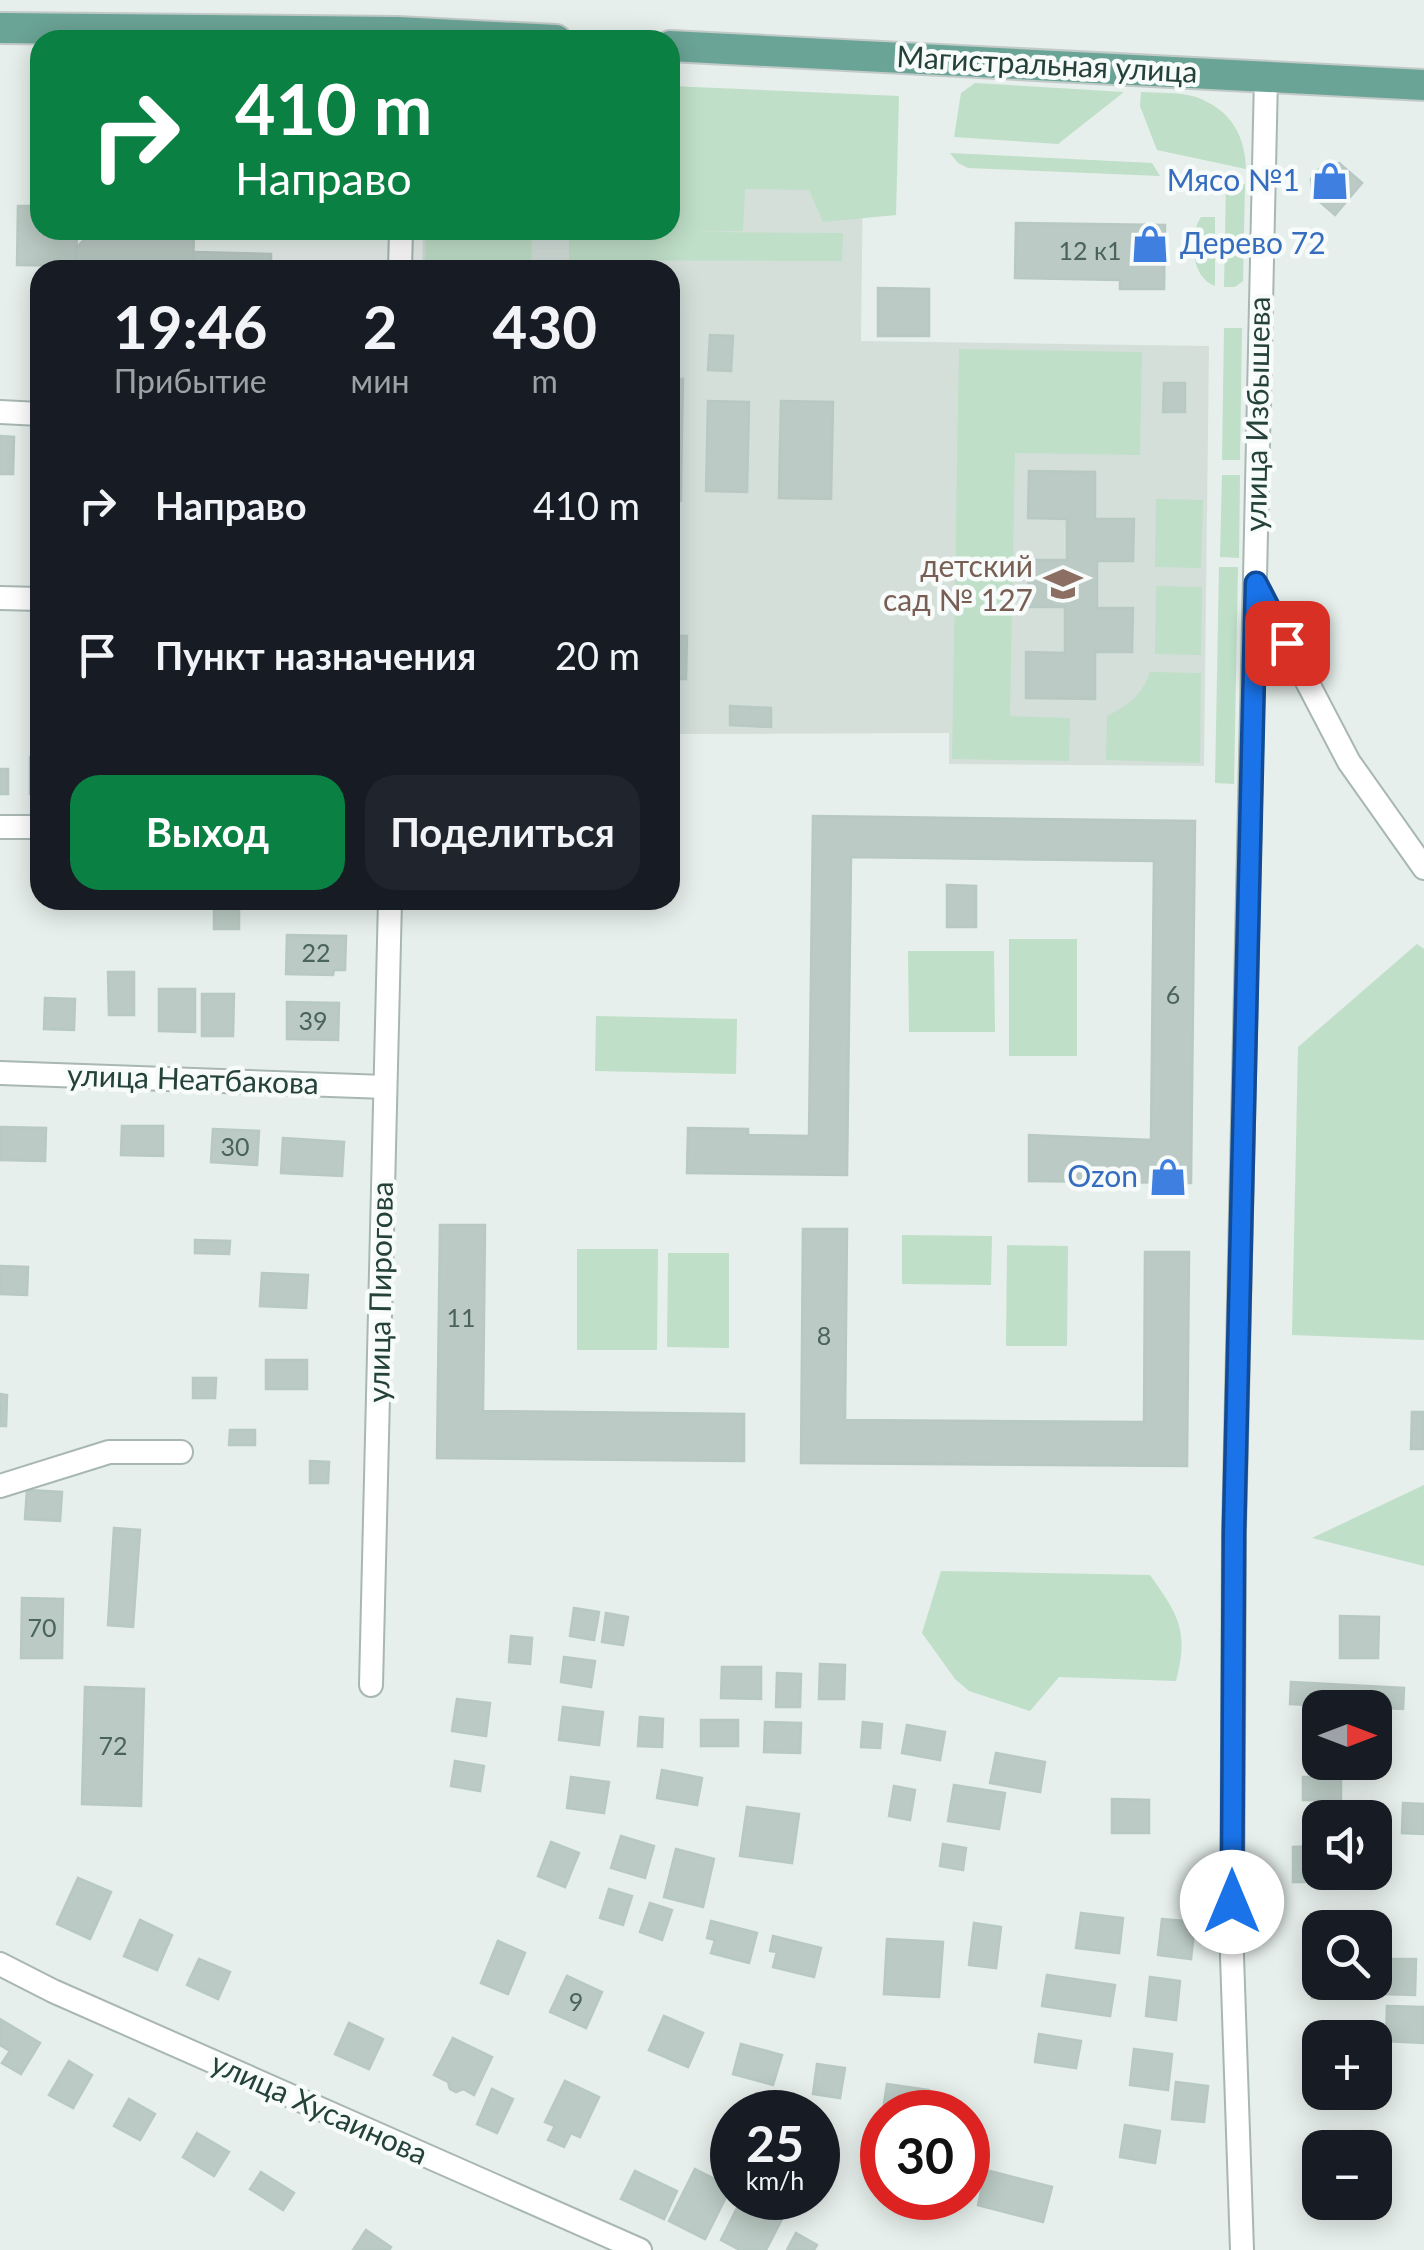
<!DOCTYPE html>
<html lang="ru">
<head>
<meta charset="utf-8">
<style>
	:root { --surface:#171b24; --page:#20242c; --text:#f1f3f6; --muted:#9ea1a6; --accent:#0b8043 }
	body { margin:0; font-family:Lato,sans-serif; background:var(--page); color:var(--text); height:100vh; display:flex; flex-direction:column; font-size:38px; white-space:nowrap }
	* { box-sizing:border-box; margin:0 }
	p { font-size:32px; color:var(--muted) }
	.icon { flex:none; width:55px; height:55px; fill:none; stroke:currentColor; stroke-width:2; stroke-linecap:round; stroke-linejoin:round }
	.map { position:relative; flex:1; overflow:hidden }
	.side { position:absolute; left:30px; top:260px; width:650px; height:650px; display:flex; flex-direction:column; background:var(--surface); border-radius:30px; box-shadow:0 5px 25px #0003 }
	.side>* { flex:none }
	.guide { position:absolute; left:30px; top:30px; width:650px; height:210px; border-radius:30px; box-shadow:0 5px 25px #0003; background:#0b8043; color:#fff; overflow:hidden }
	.needle { width:65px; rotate:90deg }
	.buttons { position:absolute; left:1302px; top:1690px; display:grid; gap:20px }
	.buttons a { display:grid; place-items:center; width:90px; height:90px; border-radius:20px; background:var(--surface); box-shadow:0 5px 25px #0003; font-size:50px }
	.speed { position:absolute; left:710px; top:2090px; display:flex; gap:20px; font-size:50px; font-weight:700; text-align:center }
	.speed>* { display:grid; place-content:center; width:130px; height:130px; border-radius:50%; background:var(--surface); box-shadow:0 5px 25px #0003; line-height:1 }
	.speed small { font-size:25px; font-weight:400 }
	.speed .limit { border:15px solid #d22; background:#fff; color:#111 }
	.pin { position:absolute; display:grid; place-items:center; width:85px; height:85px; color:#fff; margin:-42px; border-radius:20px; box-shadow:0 5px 15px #0006 }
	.me { position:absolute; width:110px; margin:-55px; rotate:0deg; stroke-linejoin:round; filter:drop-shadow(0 0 8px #0008) }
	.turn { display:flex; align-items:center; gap:35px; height:210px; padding:0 40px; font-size:45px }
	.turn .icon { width:130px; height:130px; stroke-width:2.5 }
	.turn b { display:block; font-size:70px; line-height:85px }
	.eta { display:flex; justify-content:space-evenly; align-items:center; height:170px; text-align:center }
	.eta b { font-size:60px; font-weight:700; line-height:70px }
	.cta { display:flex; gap:20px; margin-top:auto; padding:20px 40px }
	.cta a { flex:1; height:115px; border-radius:30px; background:var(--accent); color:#fff; font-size:40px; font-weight:700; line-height:115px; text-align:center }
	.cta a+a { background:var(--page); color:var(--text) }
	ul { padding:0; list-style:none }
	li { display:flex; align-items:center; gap:30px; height:150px; padding:0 40px }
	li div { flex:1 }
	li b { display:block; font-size:38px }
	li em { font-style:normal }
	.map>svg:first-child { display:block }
	.built { fill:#d4dfda }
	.green { fill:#bfdfc8 }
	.building { fill:#bbcac4; stroke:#b8c8c2; stroke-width:2.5 }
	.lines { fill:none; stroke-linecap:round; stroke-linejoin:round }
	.minor-casing { stroke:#a8b7b2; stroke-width:26 }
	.major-casing { stroke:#c2cac8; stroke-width:34 }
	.minor { stroke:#fff; stroke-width:22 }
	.major { stroke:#6aa496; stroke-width:30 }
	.route-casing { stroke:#114b97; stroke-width:25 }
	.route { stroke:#1a73e8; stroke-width:18 }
	.labels { text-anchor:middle; stroke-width:9; stroke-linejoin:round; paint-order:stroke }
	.number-label { font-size:25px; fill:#4a635c }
	.street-label { font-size:30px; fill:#24413a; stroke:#f7fbf9 }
	.shop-label { font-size:30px; fill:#366cbe; stroke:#f7fbf9; text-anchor:end }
	.education-label { font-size:30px; fill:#785e54; stroke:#f7fbf9; text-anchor:end }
</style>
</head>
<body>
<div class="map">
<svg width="1424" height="2250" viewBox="0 0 1424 2250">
	<rect width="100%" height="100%" fill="#e6efeb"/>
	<path class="built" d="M670 170 863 172 861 341 1209 346 1204 766 949 764V733L670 734V270H422L423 230H670Z"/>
	<g class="green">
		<path d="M975 83 1124 92 1058 144 954 137 961 93Z"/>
		<path d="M670 86 899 96 896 215 823 222 809 190 745 189 743 231 688 232 843 233 842 261 569 260V232H532L531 270H425L426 230H670Z"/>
		<path d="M1141 92C1158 93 1181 92 1196 97 1231 110 1245 135 1246 169L1157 150 1140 106Z"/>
		<path d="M950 153 1152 163 1160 176 968 168 958 163Z"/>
		<path d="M1226 184H1245L1243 281 1235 287H1224Z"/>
		<path d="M1201 217H1215V286C1191 278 1188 236 1201 217Z"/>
		<path d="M1224 328H1242L1240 460H1222Z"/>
		<path d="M959 349 1142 352 1140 455 1015 453 1010 716 1070 718 1069 761 952 759Z"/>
		<path d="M1222 475H1240L1239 558 1220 557Z"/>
		<path d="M1156 499 1203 500 1201 568 1155 567Z"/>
		<path d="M1219 567H1238L1234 784 1215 783Z"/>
		<path d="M1156 586 1202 587 1201 655 1155 654Z"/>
		<path d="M1150 672 1201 673 1200 763 1106 760 1107 716C1130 704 1141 696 1150 672Z"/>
		<rect x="1009" y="939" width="68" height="117"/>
		<path d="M1417 944 1424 949V1340L1292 1335 1298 1047Z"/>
		<path d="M994 951 995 1032H909L908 951Z"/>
		<path d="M596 1016 737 1019 736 1074 595 1071Z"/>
		<path d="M902 1235 992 1236 991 1285 902 1284Z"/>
		<path d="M1007 1245 1068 1246 1067 1346H1006Z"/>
		<path d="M577 1249H658L657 1350H577Z"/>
		<path d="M668 1253H729V1348L667 1347Z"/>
		<path d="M1424 1485V1566L1312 1538Z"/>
		<path d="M941 1571 1150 1575C1179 1616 1189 1631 1176 1681L1059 1677 1030 1711 969 1691 955 1679 922 1633Z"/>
	</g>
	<g class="building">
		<path d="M1339 163 1362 183 1335 215 1312 195 1311 179 1322 166Z"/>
		<path d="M18 206H40V230H77L76 266 17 265Z"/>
		<path d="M1016 223 1165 225 1164 289H1120V280L1015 278Z"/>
		<path d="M94 230H194L193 270H76L77 247Z"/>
		<path d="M194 252 271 254V270H193Z"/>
		<path d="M878 288 929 289V336H878Z"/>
		<path d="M710 335 733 336 731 371 708 370Z"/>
		<path d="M670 379H683L682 424H670Z"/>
		<path d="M1164 383H1185V412H1163Z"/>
		<path d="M708 401 749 402 747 492 706 491Z"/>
		<path d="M781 401 833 402 831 499 779 498Z"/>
		<path d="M670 424H682L681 501 670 500Z"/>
		<path d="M0 436 14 437 13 474H0Z"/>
		<path d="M1029 471 1095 472V519H1134L1133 561H1097V608H1133L1132 652H1095V699L1026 698V652L1065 653V607H1028L1029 560H1067V519L1028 518Z"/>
		<path d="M670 636H687L686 679H670Z"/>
		<path d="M730 706 771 708V727L730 725Z"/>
		<path d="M30 757H40V795L30 794Z"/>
		<rect x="0" y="769" width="8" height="25"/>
		<path d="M813 816 1195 821 1191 1183 1029 1181V1135L1151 1140 1154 861 851 857 847 1175 687 1173 688 1128 748 1129V1135L809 1136Z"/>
		<path d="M947 885 976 886V927H947Z"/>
		<rect x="86" y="900" width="29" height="8"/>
		<rect x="214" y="900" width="25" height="29"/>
		<path d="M287 935 346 936 345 970H334L333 975 286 974Z"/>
		<path d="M108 972H134V1015H109Z"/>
		<path d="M159 989H195V1032L159 1031Z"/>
		<path d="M202 994H234L233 1036H202Z"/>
		<path d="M45 998 75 999 74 1030 44 1029Z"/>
		<path d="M287 1002 339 1003 338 1040 287 1039Z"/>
		<path d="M122 1126H163V1156L121 1155Z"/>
		<path d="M0 1127 46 1128 45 1161 0 1160Z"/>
		<path d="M213 1129 259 1131 257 1165 211 1162Z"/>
		<path d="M283 1138 344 1142 342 1176 281 1173Z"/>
		<path d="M440 1225H485L483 1411 744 1414V1461L437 1458Z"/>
		<path d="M803 1229H847L845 1420 1144 1422 1145 1252H1189L1187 1466 801 1463Z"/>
		<path d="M195 1240 230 1241 229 1254 195 1253Z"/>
		<path d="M0 1266 28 1267 27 1295 0 1294Z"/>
		<path d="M262 1273 308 1275 306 1308 260 1306Z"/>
		<rect x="266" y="1360" width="41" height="29"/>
		<path d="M193 1378H216L215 1398H193Z"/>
		<path d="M0 1394 7 1395 6 1426H0Z"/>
		<path d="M1412 1412H1424V1449H1411Z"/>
		<path d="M230 1430H255V1445H229Z"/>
		<path d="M310 1461 329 1462 328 1483H310Z"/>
		<path d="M27 1490 62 1492 60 1521 25 1519Z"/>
		<path d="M114 1528 140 1530 133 1627 108 1625Z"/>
		<path d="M22 1598 63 1599 62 1658H21Z"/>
		<path d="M574 1608 599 1612 594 1640 570 1636Z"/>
		<path d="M606 1613 628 1617 623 1645 602 1642Z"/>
		<path d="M1340 1616 1379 1617 1378 1658H1340Z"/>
		<path d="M511 1636 532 1638 530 1664 509 1662Z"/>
		<path d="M564 1657 595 1661 591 1687 561 1682Z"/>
		<path d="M820 1664 845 1665 844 1699H819Z"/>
		<path d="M722 1667H761V1699L721 1698Z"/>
		<path d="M777 1673 801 1674 800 1707H776Z"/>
		<path d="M1291 1682 1404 1688 1403 1709 1290 1704Z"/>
		<path d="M85 1687 144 1689 141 1806 82 1804Z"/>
		<path d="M457 1699 490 1703 486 1736 452 1731Z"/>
		<path d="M563 1707 603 1712 599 1745 559 1740Z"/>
		<path d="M640 1717 663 1719 662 1747 638 1746Z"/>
		<path d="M1310 1717 1320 1719V1755L1304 1752Z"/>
		<rect x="701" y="1720" width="37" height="26"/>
		<path d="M765 1722 801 1723 800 1753 764 1752Z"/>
		<path d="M863 1722 882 1724 880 1748 861 1747Z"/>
		<path d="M907 1725 945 1732 940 1760 902 1753Z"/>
		<path d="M996 1753 1045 1762 1040 1792 990 1783Z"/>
		<path d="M455 1761 484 1766 480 1791 451 1786Z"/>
		<path d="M662 1770 702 1778 697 1805 657 1798Z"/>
		<path d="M571 1777 609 1782 604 1813 567 1808Z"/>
		<path d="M1303 1777H1341V1801L1303 1800Z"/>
		<path d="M954 1785 1005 1793 999 1829 948 1821Z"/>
		<path d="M894 1786 915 1790 910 1820 889 1816Z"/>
		<path d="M1112 1799 1149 1800V1833H1112Z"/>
		<path d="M1403 1803 1424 1804V1834L1402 1833Z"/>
		<path d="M747 1807 799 1814 792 1863 740 1856Z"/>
		<path d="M621 1836 654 1846 645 1878 611 1868Z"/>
		<path d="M551 1842 579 1853 565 1887 538 1876Z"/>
		<path d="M943 1844 966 1848 963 1870 940 1866Z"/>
		<path d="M1320 1846V1872H1326V1882H1293V1847Z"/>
		<path d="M676 1849 714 1859 703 1907 664 1897Z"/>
		<path d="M78 1878 111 1892 90 1939 57 1924Z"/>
		<path d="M609 1889 632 1896 623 1925 600 1918Z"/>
		<path d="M650 1903 672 1910 662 1940 640 1932Z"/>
		<path d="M1081 1913 1123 1918 1119 1953 1076 1948Z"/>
		<path d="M1162 1919 1195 1922 1191 1959 1158 1955Z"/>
		<path d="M140 1920 172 1935 157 1970 124 1956Z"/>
		<path d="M711 1921 757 1933 749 1963 711 1953 715 1940 707 1938Z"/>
		<path d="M974 1923 1001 1927 996 1968 969 1965Z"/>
		<path d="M773 1936 821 1948 814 1977 773 1967 777 1952 770 1951Z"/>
		<path d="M887 1939 943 1942 939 1997 884 1994Z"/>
		<path d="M498 1941 525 1953 508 1994 481 1983Z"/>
		<path d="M1312 1951H1320V1982H1348V1998H1312Z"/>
		<path d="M199 1959 230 1972 218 1999 187 1985Z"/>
		<path d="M1386 1959H1416L1415 1995 1385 1994Z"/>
		<path d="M1047 1975 1115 1985 1110 2016 1042 2006Z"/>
		<path d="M567 1976 602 1992 586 2028 550 2012Z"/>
		<path d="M1150 1977 1180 1981 1176 2020 1146 2016Z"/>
		<path d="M1387 2006 1424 2007 1423 2043 1386 2041Z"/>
		<path d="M664 2016 703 2033 688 2067 649 2050Z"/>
		<path d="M0 2019 40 2043 21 2074 2 2063 10 2051 0 2045Z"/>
		<path d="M349 2023 383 2039 369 2069 335 2054Z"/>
		<path d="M1039 2034 1081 2041 1076 2068 1035 2062Z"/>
		<path d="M453 2038 492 2057 474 2095 463 2089 456 2092 450 2089 448 2082 434 2075Z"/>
		<path d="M741 2044 782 2055 773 2085 733 2074Z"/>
		<path d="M1134 2049 1172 2054 1168 2090 1130 2085Z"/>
		<path d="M69 2061 92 2075 73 2108 49 2095Z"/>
		<path d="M817 2064 845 2068 840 2098 813 2094Z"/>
		<path d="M565 2081 599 2097 580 2137 571 2133 564 2147 548 2140 555 2126 545 2122Z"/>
		<path d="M1176 2082 1208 2086 1204 2122 1172 2119Z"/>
		<path d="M887 2084 929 2090 926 2112H882L881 2123Z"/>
		<path d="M492 2089 513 2099 497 2133 477 2124Z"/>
		<path d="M129 2099 155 2114 140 2140 114 2126Z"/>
		<path d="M758 2101 781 2108 780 2112H755Z"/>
		<path d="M1125 2125 1160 2131 1155 2163 1120 2157Z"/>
		<path d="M1361 2131 1362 2148H1327L1326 2132Z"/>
		<path d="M726 2132 732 2134V2159L717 2153Z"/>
		<path d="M197 2133 229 2152 214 2176 183 2157Z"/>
		<path d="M695 2169 731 2187 705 2239 669 2221Z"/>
		<path d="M986 2170 1052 2187 1043 2222 978 2205Z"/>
		<path d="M635 2171 677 2191 664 2219 621 2199Z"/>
		<path d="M261 2172 294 2193 283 2210 250 2189Z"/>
		<path d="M742 2198 782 2219 766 2250H740L721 2240Z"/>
		<path d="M366 2230 391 2247 389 2250H353Z"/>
		<path d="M796 2233 817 2245 814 2250H787Z"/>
	</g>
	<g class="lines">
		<g class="minor-casing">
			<g id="minor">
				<path d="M400 270 401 230"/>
				<path d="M0 412 40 414"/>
				<path d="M1257 586 1349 762 1424 868"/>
				<path d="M0 598 40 599"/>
				<path d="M0 827H40"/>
				<path d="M0 1073 385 1087"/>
				<path d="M0 1486 109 1452H181"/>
				<path d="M371 1685 390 900"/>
				<path d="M0 1964 53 1991 640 2250"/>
				<path d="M1242 2250 1232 1956 1234 1532 1266 77"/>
			</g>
		</g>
		<g class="major-casing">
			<g id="major">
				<path d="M0 28 397 32 556 40"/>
				<path d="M670 46 1424 85"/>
			</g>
		</g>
		<use href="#minor" class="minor"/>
		<use href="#major" class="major"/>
	</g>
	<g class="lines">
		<g class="route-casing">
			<path id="route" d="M1232 1902 1234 1532 1256 583 1287 643"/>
		</g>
		<use href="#route" class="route"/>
	</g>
	<defs>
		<g id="shop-bare" transform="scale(3)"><path d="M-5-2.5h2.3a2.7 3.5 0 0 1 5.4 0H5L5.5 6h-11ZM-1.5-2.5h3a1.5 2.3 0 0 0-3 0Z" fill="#3f7fe0" stroke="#f7fbf9" stroke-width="2.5" paint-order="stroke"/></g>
		<g id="school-bare" transform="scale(3)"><path d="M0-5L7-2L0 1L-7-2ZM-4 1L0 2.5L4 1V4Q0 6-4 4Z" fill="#8d6e63" stroke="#f7fbf9" stroke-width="2.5" paint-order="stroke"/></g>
	</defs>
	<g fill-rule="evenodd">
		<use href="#shop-bare" x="1330" y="181"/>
		<use href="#shop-bare" x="1150" y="244"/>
		<use href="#school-bare" x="1063" y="584"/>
		<use href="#shop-bare" x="1168" y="1177"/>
	</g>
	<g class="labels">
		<g class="number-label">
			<text x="1090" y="260">12 к1</text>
			<text x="316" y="962">22</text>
			<text x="1173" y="1004">6</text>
			<text x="313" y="1030">39</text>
			<text x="235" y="1156">30</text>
			<text x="461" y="1327">11</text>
			<text x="824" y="1345">8</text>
			<text x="42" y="1637">70</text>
			<text x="113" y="1755">72</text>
			<text x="576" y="2011">9</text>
		</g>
		<g class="street-label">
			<text transform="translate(1047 65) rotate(3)" y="10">Магистральная улица</text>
			<text transform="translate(1258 414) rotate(-89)" y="10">улица Избышева</text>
			<text transform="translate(193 1080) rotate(2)" y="10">улица Неатбакова</text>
			<text transform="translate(381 1292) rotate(-89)" y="10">улица Пирогова</text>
			<text transform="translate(319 2109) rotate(24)" y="10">улица Хусаинова</text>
		</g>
		<g class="shop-label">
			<text x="1300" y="191">Мясо №1</text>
			<text x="1180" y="254" text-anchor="start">Дерево 72</text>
			<text x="1138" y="1187">Ozon</text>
		</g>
		<g class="education-label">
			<text x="1033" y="577">детский<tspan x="1033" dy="34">сад № 127</tspan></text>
		</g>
	</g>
</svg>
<div class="buttons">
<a><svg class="needle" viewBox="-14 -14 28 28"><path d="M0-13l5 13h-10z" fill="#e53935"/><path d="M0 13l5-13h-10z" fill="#9ea1a6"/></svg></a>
<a><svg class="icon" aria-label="sound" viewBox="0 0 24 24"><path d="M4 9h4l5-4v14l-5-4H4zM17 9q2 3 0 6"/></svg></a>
<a><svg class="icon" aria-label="search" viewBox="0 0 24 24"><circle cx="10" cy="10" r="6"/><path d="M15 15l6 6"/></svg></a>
<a>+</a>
<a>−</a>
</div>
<div class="speed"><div>25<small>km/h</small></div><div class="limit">30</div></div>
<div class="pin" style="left:1287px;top:643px;background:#d93025"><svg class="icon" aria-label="arrive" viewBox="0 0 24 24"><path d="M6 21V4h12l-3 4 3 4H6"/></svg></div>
<svg class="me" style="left:1232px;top:1902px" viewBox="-20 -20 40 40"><circle r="19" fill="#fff"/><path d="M0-13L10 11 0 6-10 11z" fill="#1a73e8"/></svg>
<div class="guide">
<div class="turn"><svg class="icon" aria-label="right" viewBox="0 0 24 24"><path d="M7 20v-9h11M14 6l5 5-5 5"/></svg><div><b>410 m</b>Направо</div></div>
</div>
<section class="side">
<div class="eta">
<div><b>19:46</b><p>Прибытие</p></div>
<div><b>2</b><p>мин</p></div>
<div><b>430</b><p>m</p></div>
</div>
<ul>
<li><svg class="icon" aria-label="right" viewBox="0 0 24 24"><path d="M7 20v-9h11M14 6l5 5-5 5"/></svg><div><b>Направо</b></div><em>410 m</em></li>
<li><svg class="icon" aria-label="arrive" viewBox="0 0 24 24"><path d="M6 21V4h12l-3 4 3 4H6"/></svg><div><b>Пункт назначения</b></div><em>20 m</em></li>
</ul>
<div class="cta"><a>Выход</a><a>Поделиться</a></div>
</section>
</div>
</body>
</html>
